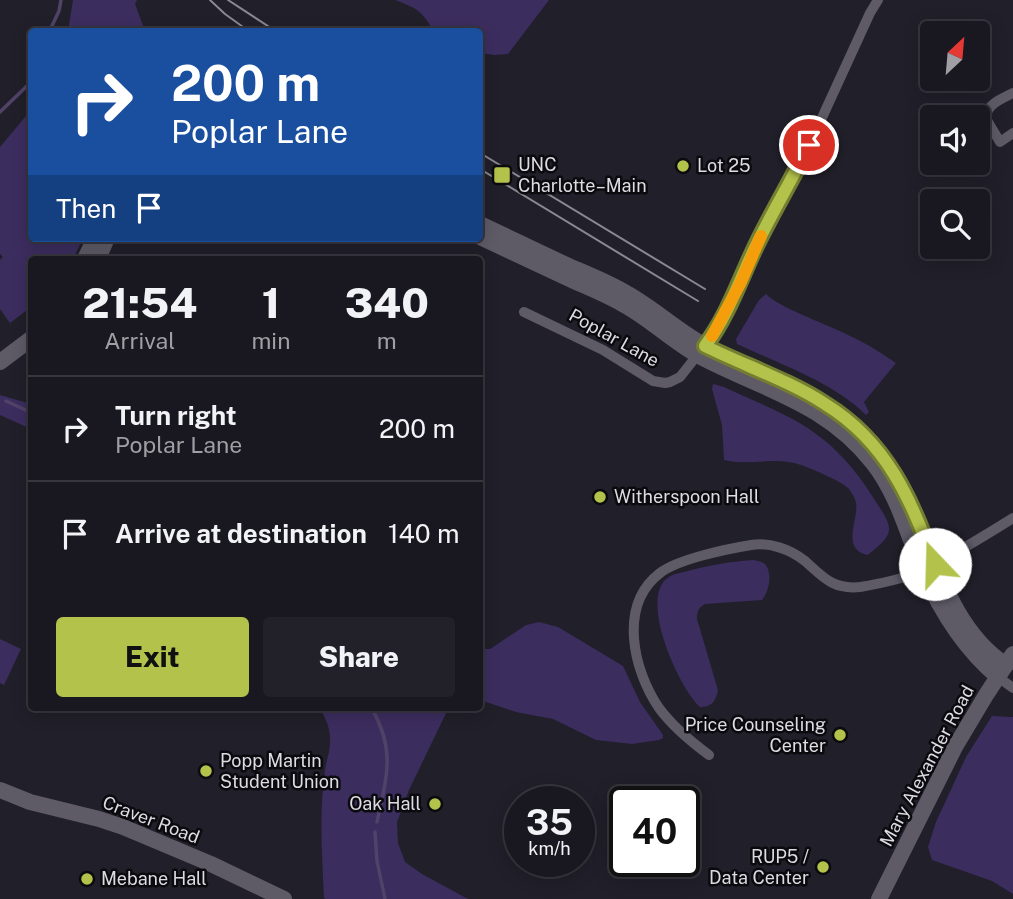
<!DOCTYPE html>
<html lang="en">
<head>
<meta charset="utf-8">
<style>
	:root { --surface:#19171f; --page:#222028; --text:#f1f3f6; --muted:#9f9fa4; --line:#37363d; --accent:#b3c24b }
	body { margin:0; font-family:"Public Sans",sans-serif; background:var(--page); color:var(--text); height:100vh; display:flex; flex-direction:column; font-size:26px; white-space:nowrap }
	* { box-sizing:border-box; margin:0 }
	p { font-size:23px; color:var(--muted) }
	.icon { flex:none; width:38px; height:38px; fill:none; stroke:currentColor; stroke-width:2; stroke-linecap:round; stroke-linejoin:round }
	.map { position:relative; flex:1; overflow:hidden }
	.panel { position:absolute; left:28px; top:256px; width:455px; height:455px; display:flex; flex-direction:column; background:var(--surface); border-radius:7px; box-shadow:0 4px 18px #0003,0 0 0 2px var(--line) }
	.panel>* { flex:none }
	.banner { position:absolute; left:28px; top:28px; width:455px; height:214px; border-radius:7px; box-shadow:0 4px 18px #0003,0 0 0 2px var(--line); background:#1a4fa0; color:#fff; overflow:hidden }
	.needle { width:46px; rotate:26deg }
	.fabs { position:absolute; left:920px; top:21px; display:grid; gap:14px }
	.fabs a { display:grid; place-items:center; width:70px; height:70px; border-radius:7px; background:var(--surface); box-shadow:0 4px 18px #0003,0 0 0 2px var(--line); font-size:35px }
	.speed { position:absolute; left:504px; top:786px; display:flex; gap:14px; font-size:35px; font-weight:700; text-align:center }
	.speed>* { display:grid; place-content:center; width:91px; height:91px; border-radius:50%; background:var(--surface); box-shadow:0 4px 18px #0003,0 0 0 2px var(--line); line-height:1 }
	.speed small { font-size:18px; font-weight:400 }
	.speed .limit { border:4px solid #111; border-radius:10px; background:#fff; color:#111 }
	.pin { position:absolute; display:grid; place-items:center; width:60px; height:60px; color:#fff; margin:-30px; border:4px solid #fff; border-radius:50%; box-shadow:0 2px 7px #0007 }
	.me { position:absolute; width:77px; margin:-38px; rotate:339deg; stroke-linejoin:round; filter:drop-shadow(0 0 5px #0008) }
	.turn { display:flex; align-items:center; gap:24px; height:147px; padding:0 28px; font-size:32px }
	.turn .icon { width:91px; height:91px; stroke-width:2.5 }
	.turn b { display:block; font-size:49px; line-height:60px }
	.then { display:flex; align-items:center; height:66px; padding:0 28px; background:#0003; gap:14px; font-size:26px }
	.eta { display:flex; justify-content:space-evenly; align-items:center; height:119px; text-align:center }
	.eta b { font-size:42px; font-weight:800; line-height:49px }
	.button { display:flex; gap:14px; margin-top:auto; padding:14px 28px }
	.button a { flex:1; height:80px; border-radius:7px; background:var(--accent); color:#111; font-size:28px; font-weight:800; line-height:80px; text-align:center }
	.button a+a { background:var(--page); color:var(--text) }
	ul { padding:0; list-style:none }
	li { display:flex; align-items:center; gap:21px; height:105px; padding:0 28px; border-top:2px solid var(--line) }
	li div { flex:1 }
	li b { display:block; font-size:26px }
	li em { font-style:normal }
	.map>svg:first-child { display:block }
	.green { fill:#3c2d5f }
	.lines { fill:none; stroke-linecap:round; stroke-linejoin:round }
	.stream { stroke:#514268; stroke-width:3.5 }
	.street { stroke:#5e5b67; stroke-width:10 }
	.secondary { stroke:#5e5b67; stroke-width:16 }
	.tram { stroke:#8a8991; stroke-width:2 }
	.route-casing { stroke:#747e31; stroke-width:18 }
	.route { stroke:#b3c24b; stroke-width:12 }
	.slow { stroke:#f59e0b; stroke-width:12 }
	.poi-dot { fill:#b3c24b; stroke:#0b0a0e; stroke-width:2.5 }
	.labels { text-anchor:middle; stroke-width:5; stroke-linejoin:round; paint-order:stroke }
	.poi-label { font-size:18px; fill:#dddce3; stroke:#0b0a0e; text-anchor:start }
	.street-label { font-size:18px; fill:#dddce3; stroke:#0b0a0e }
</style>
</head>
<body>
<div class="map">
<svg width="1013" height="899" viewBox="0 0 1013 899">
	<rect width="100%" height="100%" fill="#211f29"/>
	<g class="green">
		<path d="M73 0H137L135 4 145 31H68Z"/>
		<path d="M395 0H549L508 54 494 55 480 53V32L434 31C420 10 419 9 395 0Z"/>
		<path d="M31 110 32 238H83L73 259H32L31 307 10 323 0 309V260L3 257 0 254V147Z"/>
		<path d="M766 294C778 307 826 324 844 333 862 341 879 351 896 363L864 402 869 412 866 415C833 382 779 364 737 344L736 339 759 300Z"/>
		<path d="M713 384 724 387C757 403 796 416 824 440 845 457 862 479 876 502 881 510 890 521 889 531 887 541 874 549 868 555 840 550 859 519 856 503 855 498 852 493 849 489 843 483 833 479 825 475 814 470 802 464 789 462 768 459 745 465 724 460L722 425 712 389Z"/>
		<path d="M0 395 31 404V429L0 415Z"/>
		<path d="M753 560C758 561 761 561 765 564 773 573 769 592 762 600L705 604C698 608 697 612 697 619L718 690C716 701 712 707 700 707 679 689 637 596 669 577 673 574 680 573 684 572 709 565 728 562 753 560Z"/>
		<path d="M539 622 558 627 623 666 640 702 663 735V738L659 740 632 744 596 740 553 719 516 712 480 700V649H490L526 625Z"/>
		<path d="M0 639 21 649 4 685 0 683Z"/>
		<path d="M319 707H449L409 790 397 822 398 843 405 862 422 874 468 899H326L324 898C322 856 319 812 325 770 326 761 330 752 330 743 331 730 326 718 319 707Z"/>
		<path d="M992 716 1013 717V894L992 881 932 860 928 847 936 822 966 757Z"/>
	</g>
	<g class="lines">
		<g class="stream">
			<path d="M49 32 59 11 61 0"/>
			<path d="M0 112 29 84 32 79"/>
			<path d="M6 401 32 413"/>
			<path d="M371 707C396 750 387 776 377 822"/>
			<path d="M375 832 377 861 385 899"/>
		</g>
		<g class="street">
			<path d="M1013 93C1001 99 989 103 985 117L1000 142 1013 133"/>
			<path d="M524 312 603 350 653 381 665 383 670 382 680 377 710 339 740 284 754 249 804 157 870 13 878 0"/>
			<path d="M998 677 1013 688"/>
			<path d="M709 755C690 741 673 727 659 708 633 670 618 605 660 573 678 559 727 549 751 545 769 542 790 549 805 561 823 577 833 590 860 587 878 584 899 580 916 573 925 570 932 565 940 561 965 548 989 533 1013 518"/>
		</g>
		<g class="secondary">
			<path d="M480 224C510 238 540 253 571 267 590 275 610 283 628 294 656 310 679 332 707 347 769 380 830 393 877 450 893 469 906 490 915 513 938 567 954 631 1006 665"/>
			<path d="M480 237C512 252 544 267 576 282 592 289 609 296 624 305 650 319 672 341 699 356 763 390 825 402 873 463 898 495 907 533 922 569 940 610 963 648 998 677"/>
			<path d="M85 259 95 238"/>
			<path d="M98 259 107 238"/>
			<path d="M0 362 32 338"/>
			<path d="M0 790 30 802 99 819 123 827 211 864 284 899"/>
			<path d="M879 899 955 747 986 695 1013 654"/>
		</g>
		<g class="tram">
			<path d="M210 0 225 14 250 32"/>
			<path d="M228 0 277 32"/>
			<path d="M480 153 705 289"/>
			<path d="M480 169 698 301"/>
		</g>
	</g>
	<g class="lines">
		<g class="route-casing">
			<path id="route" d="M809 145C792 180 771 214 754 250 739 282 727 317 705 346 745 366 788 380 825 404 888 443 910 499 935 564"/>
		</g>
		<use href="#route" class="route"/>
		<path class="slow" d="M712 336 740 284 761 236"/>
	</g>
	<g class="poi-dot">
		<circle cx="683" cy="166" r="7"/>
		<rect x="493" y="166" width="18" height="18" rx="3.5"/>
		<circle cx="600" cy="497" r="7"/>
		<circle cx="840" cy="735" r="7"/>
		<circle cx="206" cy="771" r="7"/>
		<circle cx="435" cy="804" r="7"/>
		<circle cx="823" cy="867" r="7"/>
		<circle cx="87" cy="879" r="7"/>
	</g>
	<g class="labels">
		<g class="poi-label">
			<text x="518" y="171">UNC<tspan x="518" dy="21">Charlotte–Main</tspan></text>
			<text x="697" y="172">Lot 25</text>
			<text x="614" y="503">Witherspoon Hall</text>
			<text x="826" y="731" text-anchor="end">Price Counseling<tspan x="826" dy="21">Center</tspan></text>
			<text x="220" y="767">Popp Martin<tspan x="220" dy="21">Student Union</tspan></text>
			<text x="421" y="810" text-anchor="end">Oak Hall</text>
			<text x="809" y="863" text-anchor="end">RUP5 /<tspan x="809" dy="21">Data Center</tspan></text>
			<text x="101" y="885">Mebane Hall</text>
		</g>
		<g class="street-label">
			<text transform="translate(614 338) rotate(29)" y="6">Poplar Lane</text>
			<text transform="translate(927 766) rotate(-62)" y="6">Mary Alexander Road</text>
			<text transform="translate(151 820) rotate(21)" y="6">Craver Road</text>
		</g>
	</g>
</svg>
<div class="fabs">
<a><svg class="needle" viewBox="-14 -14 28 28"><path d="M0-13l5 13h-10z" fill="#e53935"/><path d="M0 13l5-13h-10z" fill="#9f9fa4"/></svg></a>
<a><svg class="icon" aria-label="sound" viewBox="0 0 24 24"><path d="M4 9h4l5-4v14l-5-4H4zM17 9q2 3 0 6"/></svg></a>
<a><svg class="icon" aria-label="search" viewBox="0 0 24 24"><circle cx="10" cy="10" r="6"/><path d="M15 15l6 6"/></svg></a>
</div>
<div class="speed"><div>35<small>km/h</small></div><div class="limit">40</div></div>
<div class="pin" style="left:809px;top:145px;background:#d93025"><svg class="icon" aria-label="arrive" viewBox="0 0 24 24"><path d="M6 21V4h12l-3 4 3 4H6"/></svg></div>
<svg class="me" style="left:935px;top:564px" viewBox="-20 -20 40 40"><circle r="19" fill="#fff"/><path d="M0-13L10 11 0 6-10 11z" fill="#b3c24b"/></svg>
<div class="banner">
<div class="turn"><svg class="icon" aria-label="right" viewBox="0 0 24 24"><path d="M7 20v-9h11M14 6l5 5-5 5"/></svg><div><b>200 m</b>Poplar Lane</div></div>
<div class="then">Then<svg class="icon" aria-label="arrive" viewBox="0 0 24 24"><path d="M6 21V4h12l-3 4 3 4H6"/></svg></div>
</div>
<section class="panel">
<div class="eta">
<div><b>21:54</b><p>Arrival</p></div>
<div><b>1</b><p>min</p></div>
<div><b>340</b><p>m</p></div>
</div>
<ul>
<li><svg class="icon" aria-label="right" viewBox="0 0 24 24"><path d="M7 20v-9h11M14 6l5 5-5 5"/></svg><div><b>Turn right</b><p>Poplar Lane</p></div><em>200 m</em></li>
<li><svg class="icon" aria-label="arrive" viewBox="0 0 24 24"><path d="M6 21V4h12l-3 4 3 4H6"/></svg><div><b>Arrive at destination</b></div><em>140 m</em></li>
</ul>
<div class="button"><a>Exit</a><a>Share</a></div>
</section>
</div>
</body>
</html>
